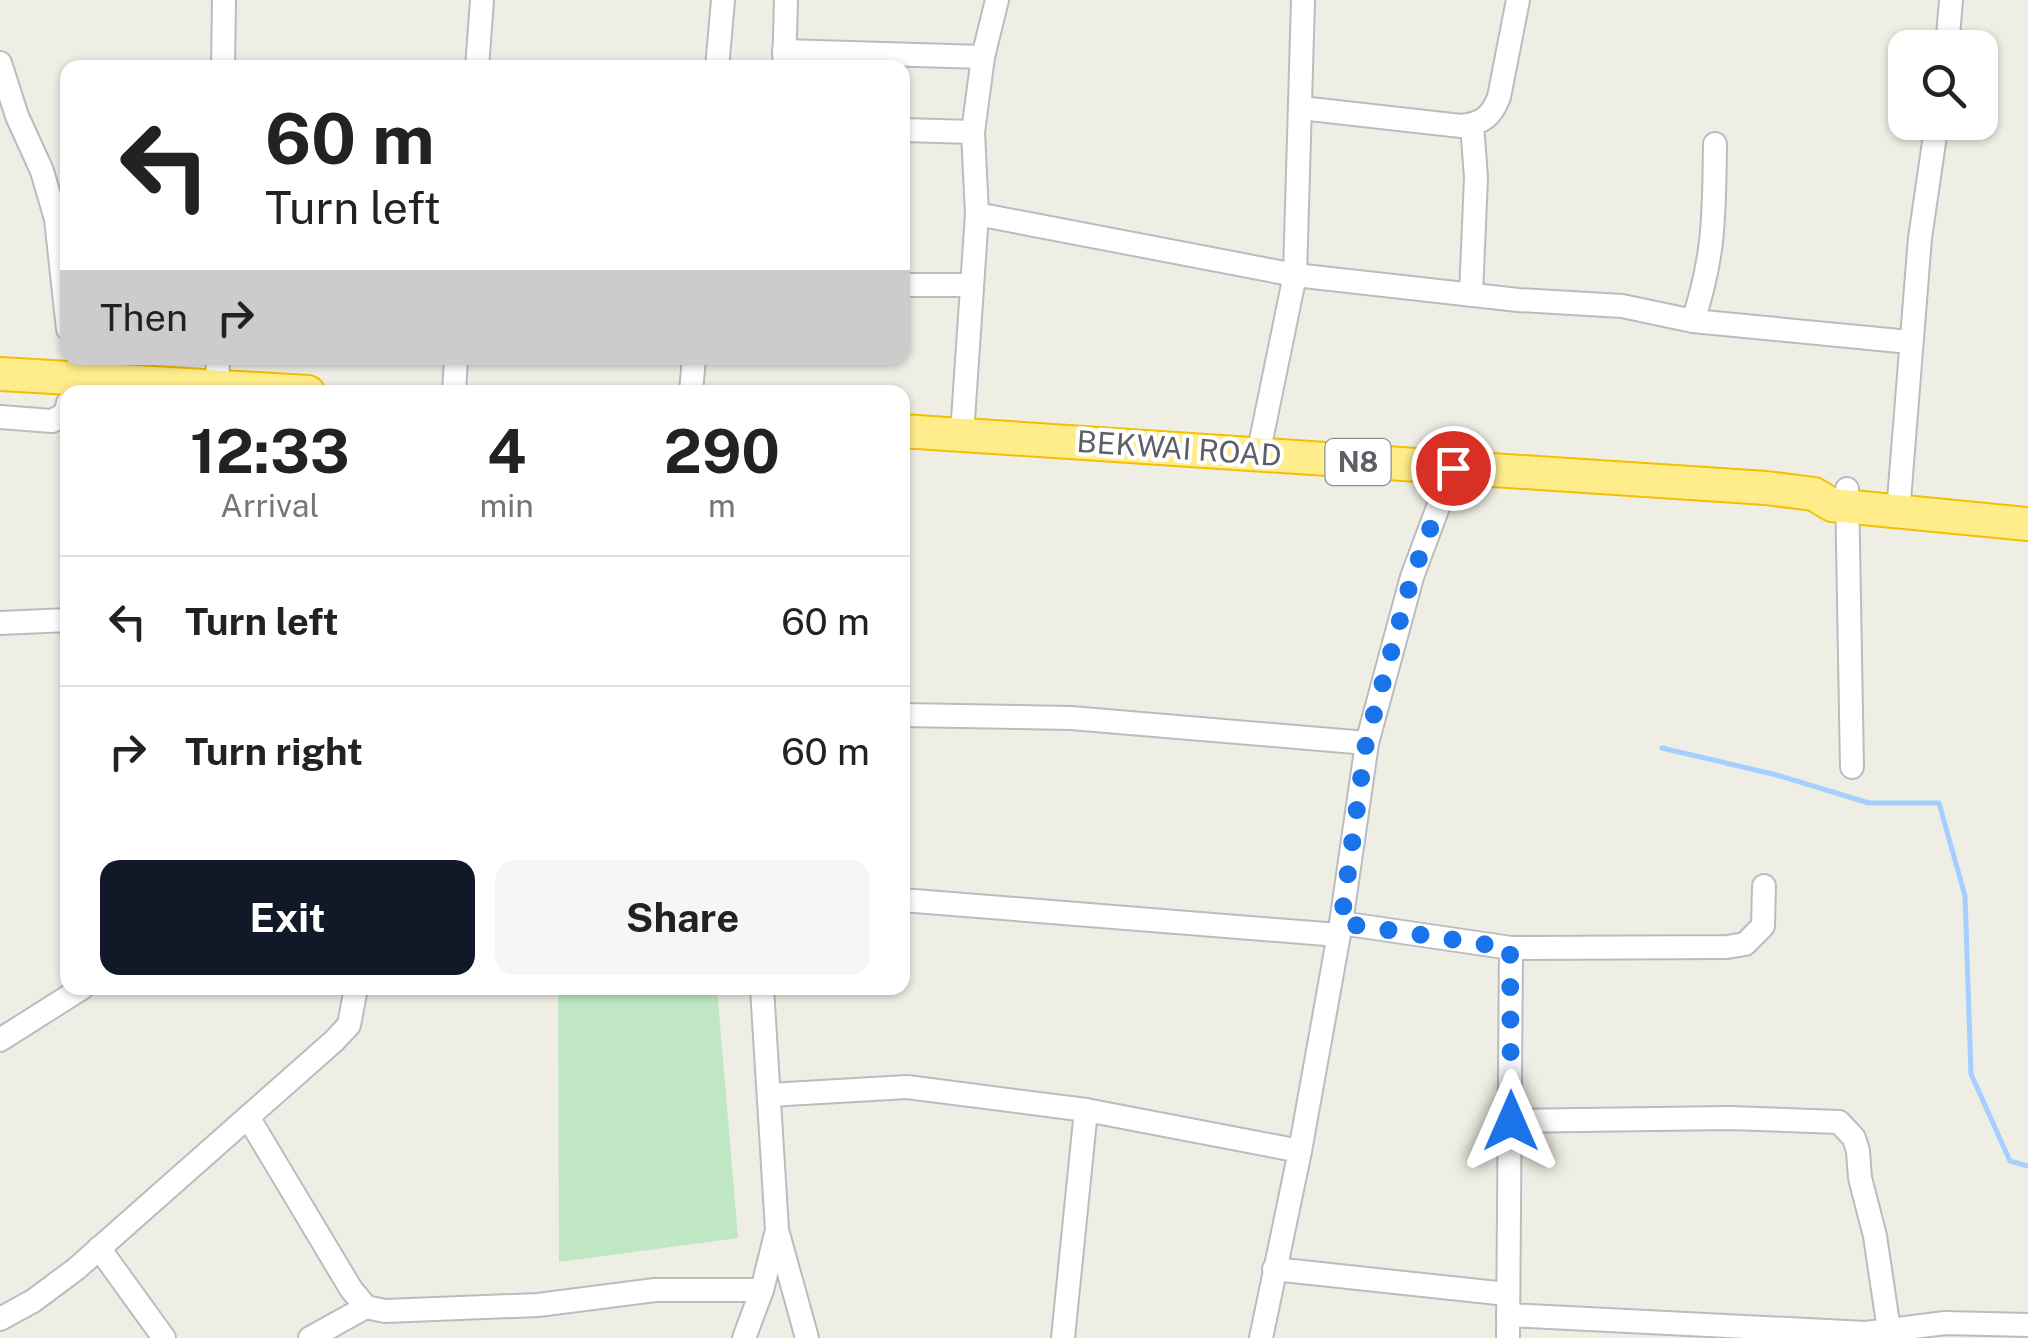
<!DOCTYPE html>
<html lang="en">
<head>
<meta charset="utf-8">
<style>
	:root { --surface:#fff; --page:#f6f6f6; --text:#222; --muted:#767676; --line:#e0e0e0; --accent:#111827 }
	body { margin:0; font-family:"Public Sans",sans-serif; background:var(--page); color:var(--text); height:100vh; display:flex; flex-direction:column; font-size:38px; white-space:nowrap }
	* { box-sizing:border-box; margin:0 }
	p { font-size:32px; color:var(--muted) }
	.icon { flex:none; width:55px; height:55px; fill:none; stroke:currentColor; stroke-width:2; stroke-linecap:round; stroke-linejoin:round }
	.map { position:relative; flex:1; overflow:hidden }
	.side { position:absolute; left:60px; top:385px; width:850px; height:610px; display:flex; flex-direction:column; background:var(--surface); border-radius:20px; box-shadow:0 2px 8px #0004 }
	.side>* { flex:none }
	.top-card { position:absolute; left:60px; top:60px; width:850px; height:305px; border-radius:20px; box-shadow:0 2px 8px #0004; background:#fff; color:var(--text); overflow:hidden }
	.tools { position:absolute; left:1888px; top:30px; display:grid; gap:20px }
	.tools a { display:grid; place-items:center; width:110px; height:110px; border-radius:20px; background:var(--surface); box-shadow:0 2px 8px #0004; font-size:50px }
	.pin { position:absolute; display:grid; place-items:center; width:85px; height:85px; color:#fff; margin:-42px; border:5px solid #fff; border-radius:50%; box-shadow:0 2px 10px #0007 }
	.me { position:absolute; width:110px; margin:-55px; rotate:0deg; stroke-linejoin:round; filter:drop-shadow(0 0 8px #0008) }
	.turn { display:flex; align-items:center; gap:35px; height:210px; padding:0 40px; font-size:45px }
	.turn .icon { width:130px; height:130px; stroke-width:2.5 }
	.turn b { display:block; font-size:70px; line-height:85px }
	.then { display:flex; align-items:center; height:95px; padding:0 40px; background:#0003; gap:20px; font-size:38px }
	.eta { display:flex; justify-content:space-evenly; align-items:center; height:170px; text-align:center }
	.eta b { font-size:60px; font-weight:700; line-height:70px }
	.cta { display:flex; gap:20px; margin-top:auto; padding:20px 40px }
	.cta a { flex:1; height:115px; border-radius:20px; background:var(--accent); color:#fff; font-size:40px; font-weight:700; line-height:115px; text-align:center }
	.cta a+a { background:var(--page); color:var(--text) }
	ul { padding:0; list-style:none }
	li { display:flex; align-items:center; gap:30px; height:130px; padding:0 40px; border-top:2px solid var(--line) }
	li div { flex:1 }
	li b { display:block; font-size:38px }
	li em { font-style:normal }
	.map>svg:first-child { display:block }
	.green { fill:#c0e7c4 }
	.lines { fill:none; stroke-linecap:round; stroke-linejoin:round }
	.stream { stroke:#a5cfff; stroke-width:5 }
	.minor-casing { stroke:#b9bcc1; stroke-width:26 }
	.highway-casing { stroke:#f4bf00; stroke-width:36 }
	.minor { stroke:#fff; stroke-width:22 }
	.highway { stroke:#ffed8c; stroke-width:32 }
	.route { stroke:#1a73e8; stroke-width:18; stroke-dasharray:0 32.4 }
	.labels { text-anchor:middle; stroke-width:8; stroke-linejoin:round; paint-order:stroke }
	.shield { fill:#fff; stroke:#8d8f93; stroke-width:2.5 }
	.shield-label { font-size:28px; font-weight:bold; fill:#5c5f65 }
	.street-label { font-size:30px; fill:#5c5f65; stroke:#fff }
</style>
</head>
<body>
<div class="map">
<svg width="2028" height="1338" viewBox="0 0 2028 1338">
	<rect width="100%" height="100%" fill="#efeee4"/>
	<path class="green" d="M558 988H717L738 1238 559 1262Z"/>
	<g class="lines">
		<path class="stream" d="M1662 748 1777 775 1869 803H1939L1965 896 1971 1074 2010 1161 2028 1166"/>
		<g class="minor-casing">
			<g id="minor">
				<path d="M1947 48 1951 0"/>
				<path d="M784 51 983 57"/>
				<path d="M0 63 17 116 42 171 56 219 68 329"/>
				<path d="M223 68 224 0"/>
				<path d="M477 68 482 0"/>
				<path d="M717 68 723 0"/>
				<path d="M784 68 786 0"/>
				<path d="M1301 108 1461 126C1482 124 1492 116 1499 97L1518 0"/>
				<path d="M902 130 973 132"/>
				<path d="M977 214 1295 275 1518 300 1622 306 1693 321 1910 342"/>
				<path d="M902 285H972"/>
				<path d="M1471 295 1476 177 1472 125"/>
				<path d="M1693 321C1715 254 1714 213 1715 144"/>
				<path d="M217 386 218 358"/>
				<path d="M454 392 456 358"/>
				<path d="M691 392 694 358"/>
				<path d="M0 417 52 421 65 414 68 403"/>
				<path d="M962 434 977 214 973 132 983 57 997 0"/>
				<path d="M1258 455 1295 275 1303 0"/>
				<path d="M1847 489 1852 767"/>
				<path d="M1898 513 1920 238 1937 122"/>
				<path d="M0 623 68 620"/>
				<path d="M902 715 1071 718 1367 743"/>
				<path d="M902 900 1338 935"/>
				<path d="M1341 923 1511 948 1727 947 1745 944 1763 926 1764 886"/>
				<path d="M762 988 777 1230 807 1338"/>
				<path d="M0 1040 82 988"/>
				<path d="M769 1095 907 1087 1086 1110 1300 1151"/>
				<path d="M248 1117 351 1289 366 1307 385 1311 538 1305 655 1290H762"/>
				<path d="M1511 1121 1730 1118 1839 1122 1854 1138 1858 1151 1860 1178 1875 1236 1889 1330"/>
				<path d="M99 1248 164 1338"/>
				<path d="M1274 1269 1507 1294"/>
				<path d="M1508 1315 1866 1333 1945 1323 2028 1325"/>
				<path d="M0 1319 33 1301 76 1269 334 1041 349 1025 356 988"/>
				<path d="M310 1338 366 1307"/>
				<path d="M744 1338 762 1290 776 1234"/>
				<path d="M1063 1338 1086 1110"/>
				<path d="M1261 1338 1300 1151 1341 923 1367 743 1412 577 1453 467"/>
				<path d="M1508 1338 1511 948"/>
			</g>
		</g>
		<g class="highway-casing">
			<g id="highway">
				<path d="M0 374 308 392"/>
				<path d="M902 431 1766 488 1814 494 1832 505 2028 524"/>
			</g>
		</g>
		<use href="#minor" class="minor"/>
		<use href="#highway" class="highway"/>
	</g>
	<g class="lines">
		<path class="route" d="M1453 468 1412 577 1366 743 1341 923 1510 948 1511 1121"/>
	</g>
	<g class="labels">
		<rect class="shield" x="1325.5" y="439" width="65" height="46" rx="8"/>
		<g class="shield-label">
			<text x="1358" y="472">N8</text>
		</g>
		<g class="street-label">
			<text transform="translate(1179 449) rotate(4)" y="10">BEKWAI ROAD</text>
		</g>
	</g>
</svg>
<div class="tools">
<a><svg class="icon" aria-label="search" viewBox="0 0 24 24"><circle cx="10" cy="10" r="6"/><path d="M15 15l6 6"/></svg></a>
</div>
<div class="pin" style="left:1453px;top:468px;background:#d93025"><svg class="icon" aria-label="arrive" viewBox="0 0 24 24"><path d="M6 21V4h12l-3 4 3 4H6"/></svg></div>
<svg class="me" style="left:1511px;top:1121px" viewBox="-20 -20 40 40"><path d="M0-17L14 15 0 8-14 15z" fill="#1a73e8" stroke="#fff" stroke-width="4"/></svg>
<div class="top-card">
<div class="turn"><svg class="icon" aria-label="left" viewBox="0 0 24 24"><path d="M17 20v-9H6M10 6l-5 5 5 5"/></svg><div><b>60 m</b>Turn left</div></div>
<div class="then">Then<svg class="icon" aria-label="right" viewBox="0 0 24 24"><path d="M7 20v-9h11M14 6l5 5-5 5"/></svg></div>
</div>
<section class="side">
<div class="eta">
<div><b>12:33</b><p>Arrival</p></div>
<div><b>4</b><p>min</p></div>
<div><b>290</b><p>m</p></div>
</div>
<ul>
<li><svg class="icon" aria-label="left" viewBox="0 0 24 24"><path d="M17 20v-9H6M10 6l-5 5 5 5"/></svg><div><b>Turn left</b></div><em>60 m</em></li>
<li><svg class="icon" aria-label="right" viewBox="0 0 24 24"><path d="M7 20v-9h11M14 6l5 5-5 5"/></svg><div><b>Turn right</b></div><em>60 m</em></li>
</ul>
<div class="cta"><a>Exit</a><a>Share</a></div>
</section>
</div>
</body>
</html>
